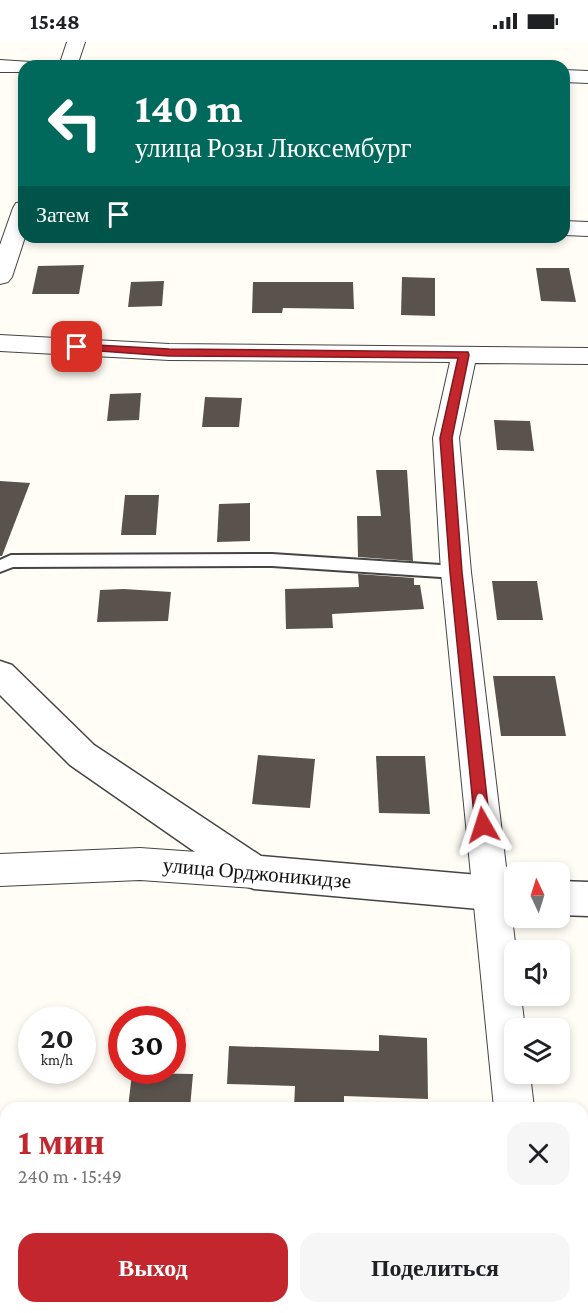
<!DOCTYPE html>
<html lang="ru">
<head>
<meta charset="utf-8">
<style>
	:root { --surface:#fff; --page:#f6f6f6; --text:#202124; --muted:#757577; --accent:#c4262e }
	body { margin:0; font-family:"Crimson Pro",serif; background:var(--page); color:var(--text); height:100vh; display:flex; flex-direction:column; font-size:22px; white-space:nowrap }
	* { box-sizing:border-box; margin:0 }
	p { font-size:20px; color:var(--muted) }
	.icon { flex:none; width:33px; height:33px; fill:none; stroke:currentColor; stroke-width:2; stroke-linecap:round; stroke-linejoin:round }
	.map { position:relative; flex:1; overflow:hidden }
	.details { position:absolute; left:0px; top:1060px; width:588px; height:212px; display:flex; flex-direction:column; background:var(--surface); border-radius:18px 18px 0 0; box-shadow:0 3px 9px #0003 }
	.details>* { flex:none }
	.guide { position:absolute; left:18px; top:18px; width:552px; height:183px; border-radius:18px; box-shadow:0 3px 9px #0003; background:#00695c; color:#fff; overflow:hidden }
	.needle { width:39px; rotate:356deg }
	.controls { position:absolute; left:504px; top:820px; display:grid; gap:12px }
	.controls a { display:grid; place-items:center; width:66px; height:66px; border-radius:12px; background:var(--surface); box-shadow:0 3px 9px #0003; font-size:30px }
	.speed { position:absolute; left:18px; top:964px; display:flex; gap:12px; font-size:30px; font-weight:700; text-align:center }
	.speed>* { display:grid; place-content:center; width:78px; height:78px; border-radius:50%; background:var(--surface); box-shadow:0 3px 9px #0003; line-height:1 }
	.speed small { font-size:15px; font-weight:400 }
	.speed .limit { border:9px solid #d22; background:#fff; color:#111 }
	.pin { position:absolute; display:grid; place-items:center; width:51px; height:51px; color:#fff; margin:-26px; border-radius:12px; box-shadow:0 3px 9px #0006 }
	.me { position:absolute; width:66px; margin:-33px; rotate:354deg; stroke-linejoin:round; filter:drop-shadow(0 0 4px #0008) }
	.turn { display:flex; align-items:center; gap:21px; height:126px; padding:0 18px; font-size:27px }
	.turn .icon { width:78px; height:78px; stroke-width:2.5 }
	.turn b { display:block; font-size:42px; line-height:51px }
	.then { display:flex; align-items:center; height:57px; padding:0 18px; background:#0003; gap:12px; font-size:22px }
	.round { display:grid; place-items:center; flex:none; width:63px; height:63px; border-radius:18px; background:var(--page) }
	.overview { display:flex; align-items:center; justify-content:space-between; height:102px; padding:0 18px }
	h1 { font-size:36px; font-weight:700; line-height:45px; color:var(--accent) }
	.action { display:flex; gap:12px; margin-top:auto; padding:12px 18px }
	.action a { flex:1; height:69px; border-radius:18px; background:var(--accent); color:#fff; font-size:24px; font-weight:700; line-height:69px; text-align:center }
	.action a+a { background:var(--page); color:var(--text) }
	.status { display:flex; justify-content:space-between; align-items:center; height:42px; padding:0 30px; background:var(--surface); direction:ltr }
	.status svg { height:16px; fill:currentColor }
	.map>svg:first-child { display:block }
	.building { fill:#5a524d }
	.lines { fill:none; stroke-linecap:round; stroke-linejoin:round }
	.service-casing { stroke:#444; stroke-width:4 }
	.minor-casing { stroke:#444; stroke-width:2 }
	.tertiary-casing { stroke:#444; stroke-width:3 }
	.service { fill:#fff; fill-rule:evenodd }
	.minor { fill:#fff; fill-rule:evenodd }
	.tertiary { fill:#fff; fill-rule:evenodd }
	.route { fill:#c4262e; stroke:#7f191e; stroke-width:1.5 }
	.labels { text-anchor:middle; stroke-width:6; stroke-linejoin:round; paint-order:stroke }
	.street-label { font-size:21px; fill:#111; stroke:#fff }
</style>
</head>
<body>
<div class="status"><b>15:48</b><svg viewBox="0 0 49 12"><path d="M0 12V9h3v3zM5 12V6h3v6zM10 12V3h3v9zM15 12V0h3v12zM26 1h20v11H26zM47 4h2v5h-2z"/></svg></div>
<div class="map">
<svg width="588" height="1271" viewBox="0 0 588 1271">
	<rect width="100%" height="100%" fill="#fffdf5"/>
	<g class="building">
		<path d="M84 223 79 252H32L38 224Z"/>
		<path d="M536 226H569L576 260 541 259Z"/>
		<path d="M402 235 435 236V274L401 273Z"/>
		<path d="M164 239 162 264 128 265 131 240Z"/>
		<path d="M253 240H353L354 267 283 266 282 271H252Z"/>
		<path d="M141 351 139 378 107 379 110 352Z"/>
		<path d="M205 355 242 356 239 385H202Z"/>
		<path d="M494 378 530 379 534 409 497 408Z"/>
		<path d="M376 428H407L413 519 358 515 357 474H381Z"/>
		<path d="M0 439 30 441 2 514H0Z"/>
		<path d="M125 453H159L156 493H121Z"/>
		<path d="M250 461V499L217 500 219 462Z"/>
		<path d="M358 532 414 536V543H420L424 567 332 572 333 586 286 587 285 547 359 545Z"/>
		<path d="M492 539H537L543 578H497Z"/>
		<path d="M124 547 171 550 168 579 97 580 100 548Z"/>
		<path d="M493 634H555L566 694H501Z"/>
		<path d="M258 713 315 717 310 766 252 762Z"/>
		<path d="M376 714H425L430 772 379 771Z"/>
		<path d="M379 993 427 996 428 1057 344 1054V1066H294L295 1044 227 1042 229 1004 379 1009Z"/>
		<path d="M132 1031 193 1032 190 1066H128Z"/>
	</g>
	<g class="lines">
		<g class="service-casing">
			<path id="service" d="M272 512 456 524 461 526 464 530 461 534 456 536 272 524 13 525 0 530V518L11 513Z"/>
		</g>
		<g class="minor-casing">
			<g id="minor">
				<path d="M67 0H85L77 24H59Z"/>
				<path d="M0 18 31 20 33 24H24V30H0Z"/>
				<path d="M564 28 588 29V41L564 40Z"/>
				<path d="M24 160 25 195 12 235 8 240 0 242V203L13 166 16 161Z"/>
				<path d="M564 179 588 180V194L564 193Z"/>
				<path d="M0 293 169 302 588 306V322L475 321 459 396 471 530 516 909 514 954H521L525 987H514V1032H530L534 1066H494L441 530 433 396 450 320 169 318 0 309Z"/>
				<path d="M140 806 254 814 267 819 272 830 267 841 254 846 140 838 0 844V812Z"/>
				<path d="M514 1266H558L559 1271H515Z"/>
			</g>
		</g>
		<g class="tertiary-casing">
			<g id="tertiary">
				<path d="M0 619 12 623 94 703 261 814 514 836V870L254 847 241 842 70 723 0 653Z"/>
				<path d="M560 839 588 840V874L560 873Z"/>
			</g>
		</g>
		<use href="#service" class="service"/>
		<use href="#minor" class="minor"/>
		<use href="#tertiary" class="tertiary"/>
	</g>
	<path class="route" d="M77 302 169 307 468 310 469 313 452 396 462 530 490 783 488 788 483 790 477 788 475 783 450 530 440 396 458 316 169 314 73 307V303Z"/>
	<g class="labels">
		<g class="street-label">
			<text transform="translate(257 831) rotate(5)" y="7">улица Орджоникидзе</text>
		</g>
	</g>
</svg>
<div class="controls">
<a><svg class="needle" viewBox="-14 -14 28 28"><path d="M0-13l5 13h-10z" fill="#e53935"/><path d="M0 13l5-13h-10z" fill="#757577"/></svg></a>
<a><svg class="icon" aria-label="sound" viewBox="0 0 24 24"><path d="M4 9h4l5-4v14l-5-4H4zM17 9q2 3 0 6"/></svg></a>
<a><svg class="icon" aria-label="layers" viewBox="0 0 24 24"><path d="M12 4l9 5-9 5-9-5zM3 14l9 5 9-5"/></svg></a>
</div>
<div class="speed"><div>20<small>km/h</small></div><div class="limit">30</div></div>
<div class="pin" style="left:77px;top:305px;background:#d93025"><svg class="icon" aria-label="arrive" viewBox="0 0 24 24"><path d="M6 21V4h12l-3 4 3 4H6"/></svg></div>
<svg class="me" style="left:483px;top:783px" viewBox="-20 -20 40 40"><path d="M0-17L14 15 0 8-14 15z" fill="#c4262e" stroke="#fff" stroke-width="4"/></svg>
<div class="guide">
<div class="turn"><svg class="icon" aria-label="left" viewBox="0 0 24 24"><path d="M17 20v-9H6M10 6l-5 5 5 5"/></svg><div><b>140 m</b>улица Розы Люксембург</div></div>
<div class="then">Затем<svg class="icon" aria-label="arrive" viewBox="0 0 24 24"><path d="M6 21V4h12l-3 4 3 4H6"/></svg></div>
</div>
<section class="details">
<div class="overview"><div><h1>1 мин</h1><p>240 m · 15:49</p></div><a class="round"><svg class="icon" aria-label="close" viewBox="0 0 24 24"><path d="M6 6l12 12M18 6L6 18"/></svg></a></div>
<div class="action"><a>Выход</a><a>Поделиться</a></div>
</section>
</div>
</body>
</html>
